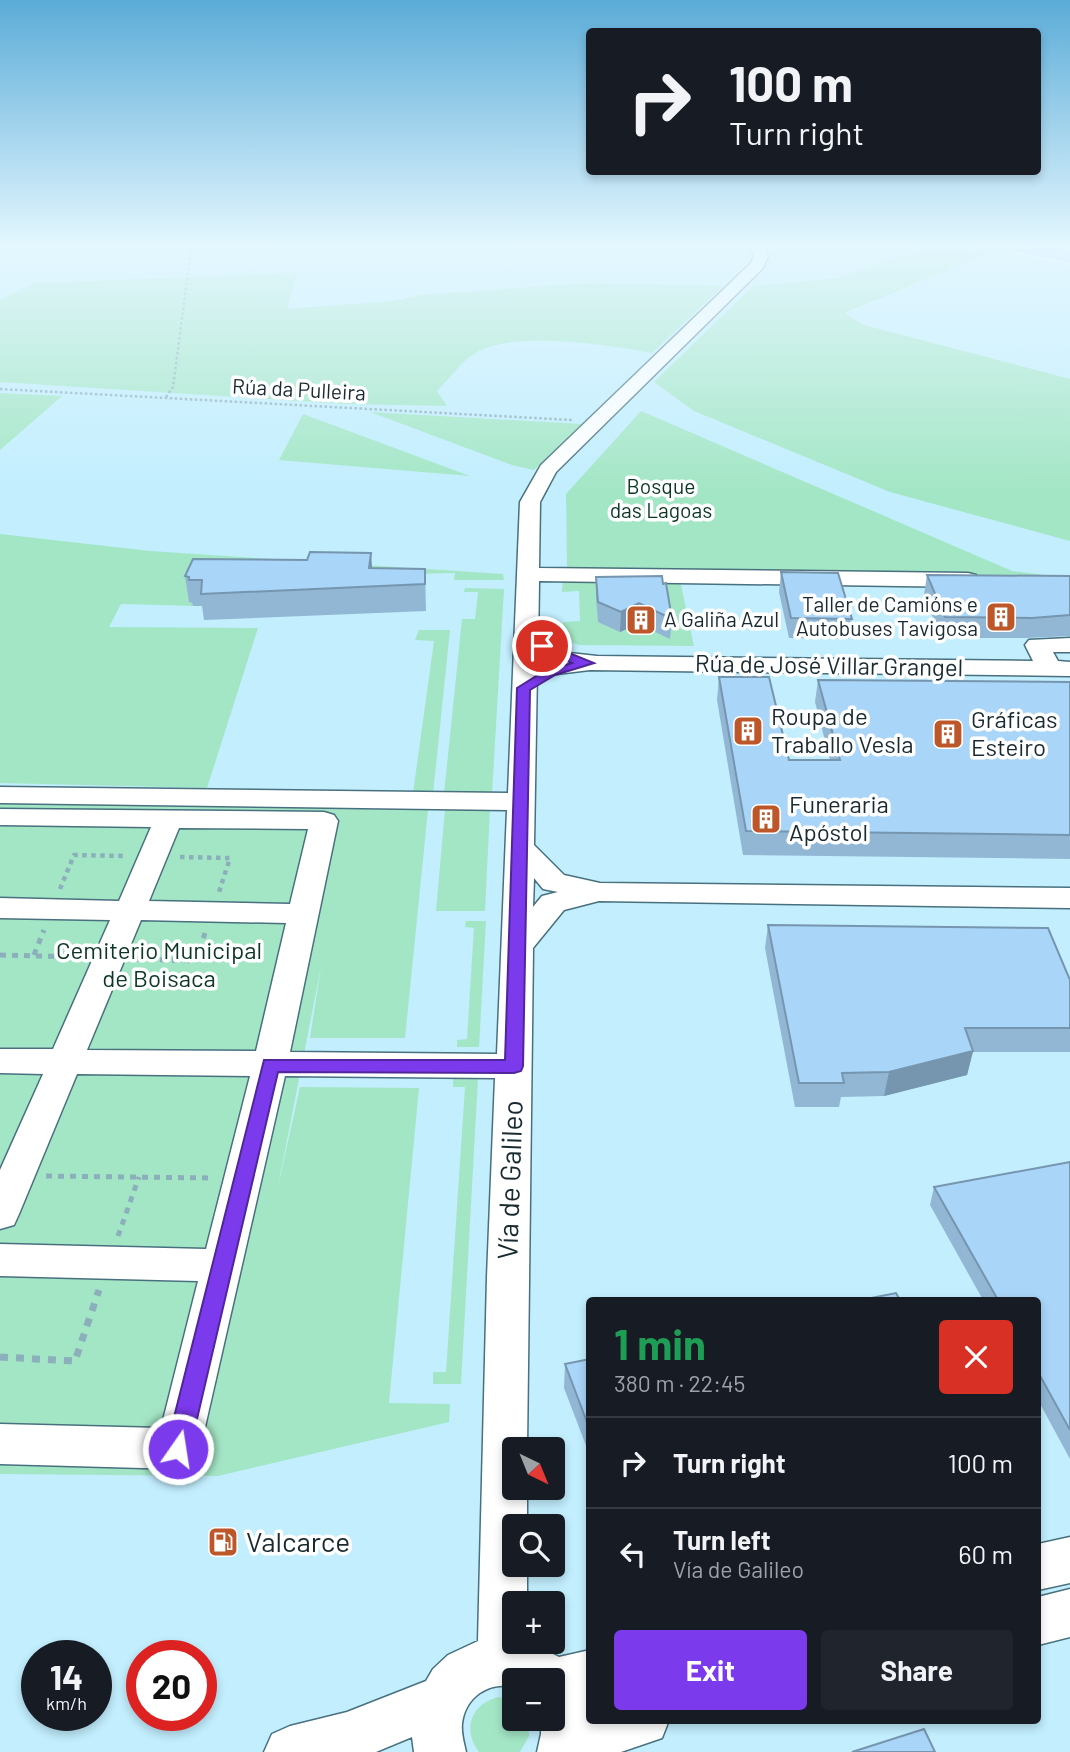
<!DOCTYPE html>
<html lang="en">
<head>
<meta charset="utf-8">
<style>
	:root { --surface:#171b24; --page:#20242c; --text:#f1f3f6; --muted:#9ea1a6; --line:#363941; --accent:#7c3aed }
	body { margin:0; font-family:Barlow,sans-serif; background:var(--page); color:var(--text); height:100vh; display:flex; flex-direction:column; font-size:26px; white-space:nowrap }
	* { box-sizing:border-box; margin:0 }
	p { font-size:23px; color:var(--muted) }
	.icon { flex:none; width:38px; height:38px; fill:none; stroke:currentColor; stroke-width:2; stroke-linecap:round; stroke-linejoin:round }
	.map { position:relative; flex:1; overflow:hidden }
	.sheet { position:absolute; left:586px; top:1297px; width:455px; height:427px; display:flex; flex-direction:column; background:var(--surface); border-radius:7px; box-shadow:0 4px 10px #0003 }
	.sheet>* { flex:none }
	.top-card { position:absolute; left:586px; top:28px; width:455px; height:147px; border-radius:7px; box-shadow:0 4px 10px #0003; background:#171b24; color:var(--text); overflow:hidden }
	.needle { width:46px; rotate:137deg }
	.buttons { position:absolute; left:502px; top:1437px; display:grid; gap:14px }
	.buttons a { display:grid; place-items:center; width:63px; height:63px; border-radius:7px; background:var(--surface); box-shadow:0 4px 10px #0003; font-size:35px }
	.speed { position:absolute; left:21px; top:1640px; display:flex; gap:14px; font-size:35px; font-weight:700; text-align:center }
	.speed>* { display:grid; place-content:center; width:91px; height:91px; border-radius:50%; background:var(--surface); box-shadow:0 4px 10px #0003; line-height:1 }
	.speed small { font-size:18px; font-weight:400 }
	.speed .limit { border:10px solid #d22; background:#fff; color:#111 }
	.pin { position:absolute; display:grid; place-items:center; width:60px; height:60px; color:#fff; margin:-30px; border:4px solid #fff; border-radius:50%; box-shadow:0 2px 7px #0007 }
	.me { position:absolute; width:77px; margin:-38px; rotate:13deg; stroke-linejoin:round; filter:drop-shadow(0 0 5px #0008) }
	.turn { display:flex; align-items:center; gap:24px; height:147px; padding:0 28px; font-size:32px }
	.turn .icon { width:91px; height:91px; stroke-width:2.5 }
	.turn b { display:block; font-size:49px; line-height:60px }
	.round { display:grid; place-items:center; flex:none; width:74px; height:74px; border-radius:7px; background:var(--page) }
	.overview { display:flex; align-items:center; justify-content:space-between; height:119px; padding:0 28px }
	h1 { font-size:42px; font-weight:700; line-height:52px; color:#1e9e55 }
	.action { display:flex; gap:14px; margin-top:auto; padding:14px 28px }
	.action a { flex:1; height:80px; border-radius:7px; background:var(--accent); color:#fff; font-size:28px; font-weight:700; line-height:80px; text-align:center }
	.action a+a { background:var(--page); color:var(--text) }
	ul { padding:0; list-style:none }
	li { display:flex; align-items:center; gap:21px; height:91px; padding:0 28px; border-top:2px solid var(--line) }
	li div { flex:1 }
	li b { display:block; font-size:26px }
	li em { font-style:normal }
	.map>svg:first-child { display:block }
	.green { fill:#a3e6c5 }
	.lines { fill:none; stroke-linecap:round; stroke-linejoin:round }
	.minor-casing { stroke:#48707e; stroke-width:3 }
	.major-casing { stroke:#fff; stroke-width:4 }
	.path-far3 { stroke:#8cafbc; stroke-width:2.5; stroke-dasharray:2.5 2.5; stroke-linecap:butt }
	.path-far2 { stroke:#8cafbc; stroke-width:4.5; stroke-dasharray:4.5 4.5; stroke-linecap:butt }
	.path-far1 { stroke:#8cafbc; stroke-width:5; stroke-dasharray:6 6; stroke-linecap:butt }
	.path { stroke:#8cafbc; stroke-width:7; stroke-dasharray:8 8; stroke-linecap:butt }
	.minor { fill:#fff; fill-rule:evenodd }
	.major { fill:#c7c7f9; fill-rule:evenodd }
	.wall { fill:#91b7d5 }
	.shaded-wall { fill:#7695ae }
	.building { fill:#a9d5f8; stroke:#7695ae; stroke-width:2 }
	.route { fill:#7c3aed; stroke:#51269a; stroke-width:2 }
	.labels { text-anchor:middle; stroke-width:7; stroke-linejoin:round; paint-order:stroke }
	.far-street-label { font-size:21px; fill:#192a30; stroke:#fff }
	.far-park-label { font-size:21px; fill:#0c3726; stroke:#fff }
	.far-poi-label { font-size:21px; fill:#192a30; stroke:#fff; text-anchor:end }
	.street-label { font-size:24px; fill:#192a30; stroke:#fff }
	.poi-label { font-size:24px; fill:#192a30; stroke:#fff; text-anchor:start }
	.park-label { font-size:24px; fill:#0c3726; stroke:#fff }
	.near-street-label { font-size:28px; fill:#192a30; stroke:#fff }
	.near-poi-label { font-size:28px; fill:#192a30; stroke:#fff; text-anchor:start }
</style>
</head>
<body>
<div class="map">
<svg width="1070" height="1752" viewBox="0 0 1070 1752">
	<rect width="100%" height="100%" fill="#c2eefe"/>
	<g class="green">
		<path d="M929 245H960L990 253 844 313 864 325 1070 379V541L890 492 694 411 654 382 753 286 837 278Z"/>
		<path d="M297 273 287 309 394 301 420 295 591 283 723 286 652 353C609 345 513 330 475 353 461 362 449 379 437 391L447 406 346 404 0 382V300L35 283Z"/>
		<path d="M0 393 62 396 0 450Z"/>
		<path d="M641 411 1012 571 1070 578 567 570 566 494Z"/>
		<path d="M370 412 582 424 534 470 512 465Z"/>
		<path d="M303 414 470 476 279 460Z"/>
		<path d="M0 534 150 551 503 574 504 580H454L455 573 409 574 189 602 193 603V606L121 604 109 627 258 628 207 788 0 783Z"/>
		<path d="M563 578 680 580 694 646 579 645C566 641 564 635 563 622L580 621 579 591 562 592Z"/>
		<path d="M465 588 504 589 492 794H444L462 619H475L478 592H464Z"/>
		<path d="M419 630H450L433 794 413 793 434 641 415 640Z"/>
		<path d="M0 803 428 810 405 1038H310L321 967 277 1191 300 1087 419 1088 389 1403 450 1404 449 1422 218 1476 0 1474Z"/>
		<path d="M445 809H490L485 911H436Z"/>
		<path d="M466 921H486L479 1047H457V1040L467 1039 474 928 465 927Z"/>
		<path d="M453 1079H478L461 1384H433V1372H446L465 1087H453Z"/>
		<path d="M499 1697 514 1701V1718L528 1719 529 1736 520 1752H479C462 1730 471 1703 499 1697Z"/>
	</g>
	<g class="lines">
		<g class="minor-casing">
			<g id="minor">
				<path d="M749 245H763L768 256 763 268 556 472 540 502 539 568 968 573 976 575 979 580 976 585 968 587 539 581 538 653 551 651 597 656 1033 661 1025 645 1029 640 1070 638V652H1053L1058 661 1070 662V676L590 670 557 674 537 671 534 845 564 875 600 883 1070 888V908L599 901 564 910 533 948 527 1449H514V1488H527V1526H514V1564H527V1603H514V1642H529L559 1657 590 1650V1700L587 1701 590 1720H669L662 1738 621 1752H537L541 1734V1718H553V1680H514V1687C489 1681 465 1697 462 1724 461 1733 464 1743 466 1752H414L412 1737 376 1752H264L272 1734 290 1726 347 1712 426 1681 433 1669 448 1655 478 1641 487 1277 495 1078 285 1076 200 1449 194 1463 178 1469 0 1464V1424L161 1428 198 1281 0 1276V1244L206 1249 250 1076 77 1074 19 1214 14 1225 0 1229V1170L43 1074 0 1073V1049H53L110 920 0 918V898L119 901 151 827 0 825V809L324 812 334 815 338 821 290 1052 497 1054 507 810 0 803V787L508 793 520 502 541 465 751 263 754 256ZM179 828 308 829 290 904 149 901ZM534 878 543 889 558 892 542 896 533 907ZM141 920 286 923 256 1051 87 1050Z"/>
				<path d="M1070 1537V1583L1038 1590V1544Z"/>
				<path d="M1070 1589V1637L1038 1645V1597Z"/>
			</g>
		</g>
		<g class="major-casing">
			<path id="major" d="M998 245H1037L1070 251V263L1007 250Z"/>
		</g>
		<g class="path-far3">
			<path d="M187 245 191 250 200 251 265 245"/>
			<path d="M0 389 572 420"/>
			<path d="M166 397 173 387 191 250"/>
		</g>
		<g class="path-far2">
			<path d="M180 857 230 858 219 892"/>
			<path d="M60 889 74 855 126 856"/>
		</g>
		<g class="path-far1">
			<path d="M0 955 82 957"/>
			<path d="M34 955 44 930"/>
			<path d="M136 959 196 961 205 933"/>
			<path d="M46 1176 213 1178"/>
			<path d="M118 1236 139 1177"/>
		</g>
		<path class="path" d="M0 1357 75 1361 99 1290"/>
		<use href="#minor" class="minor"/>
		<use href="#major" class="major"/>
	</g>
	<g class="wall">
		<path d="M372 568 425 569 426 611 204 620 202 606H193L192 603 189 602 185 576Z"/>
		<path d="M781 572 852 619 849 639 789 638 779 592Z"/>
		<path d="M927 575 1070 576V636L1027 638H941L924 595Z"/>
		<path d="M596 577 672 619 670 639 638 624 620 632 598 622 596 597Z"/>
		<path d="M719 677 789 760H830L815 702 818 680 1070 682V859L743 855 717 700Z"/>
		<path d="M768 925 1070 980V1052H973L967 1075 884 1096 841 1097 839 1107H795L765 948Z"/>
		<path d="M1070 1162V1459L1038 1400V1300H983L930 1205 934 1187Z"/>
		<path d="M590 1359V1456L564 1388 565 1364Z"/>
	</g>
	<g class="shaded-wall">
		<path d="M371 553 373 579 369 568Z"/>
		<path d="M639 603 638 624 620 632 621 612Z"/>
		<path d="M973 1051 967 1075 884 1096 889 1072Z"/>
	</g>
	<g class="building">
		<path d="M310 552 371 553 369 568 425 569V584L201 594 202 580H189V577L185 576 193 559 307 560Z"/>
		<path d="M781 572 838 573 852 619 791 618Z"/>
		<path d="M927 575 1070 576V615L1032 618 945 617Z"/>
		<path d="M662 576 663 584 666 583 672 619 639 603 621 612 598 602 596 577Z"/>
		<path d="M719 677H769L789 760H840L818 680 1070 682V835L746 831Z"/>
		<path d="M768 925 1048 928 1070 980V1028H965L973 1051 889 1072 842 1073 844 1083H799Z"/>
		<path d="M1070 1162V1430L1038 1372V1300H998L934 1187Z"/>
		<path d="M896 1293 900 1300H861Z"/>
		<path d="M590 1359V1430L565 1364Z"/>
		<path d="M924 1729 935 1752H852Z"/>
	</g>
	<linearGradient id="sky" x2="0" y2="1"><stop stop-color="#5bacd8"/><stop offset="0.5" stop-color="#e4f7ff"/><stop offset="1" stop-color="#e4f7ff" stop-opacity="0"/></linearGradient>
	<rect width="1070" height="491" fill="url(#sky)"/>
	<path class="route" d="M542 642 594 663 555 675 530 690 523 1066 521 1071 514 1073 278 1072 190 1449 186 1456 178 1459 170 1456 166 1449 264 1060H505L517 688 546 670 572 663 537 648V643Z"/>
	<defs>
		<g id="building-square" transform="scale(1.575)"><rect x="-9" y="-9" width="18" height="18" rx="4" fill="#bd572a" stroke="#fff"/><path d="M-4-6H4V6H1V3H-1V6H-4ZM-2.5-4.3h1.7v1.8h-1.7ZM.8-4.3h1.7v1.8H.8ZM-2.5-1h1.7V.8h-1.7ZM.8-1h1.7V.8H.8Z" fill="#fff"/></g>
		<g id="fuel-square" transform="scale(1.575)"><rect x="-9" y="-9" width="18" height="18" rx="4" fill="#bd572a" stroke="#fff"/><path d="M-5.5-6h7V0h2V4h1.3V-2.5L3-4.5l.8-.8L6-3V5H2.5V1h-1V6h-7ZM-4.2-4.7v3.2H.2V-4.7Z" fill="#fff"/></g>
	</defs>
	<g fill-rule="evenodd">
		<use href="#building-square" x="1001" y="617"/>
		<use href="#building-square" x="641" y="620"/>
		<use href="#building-square" x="748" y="731"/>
		<use href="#building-square" x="948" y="734"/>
		<use href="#building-square" x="766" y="819"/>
		<use href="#fuel-square" x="223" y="1542"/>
	</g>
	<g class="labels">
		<g class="far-street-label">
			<text transform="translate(299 390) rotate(3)" y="7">Rúa da Pulleira</text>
		</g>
		<g class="far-park-label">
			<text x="661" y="494">Bosque<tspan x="661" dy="24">das Lagoas</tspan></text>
		</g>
		<g class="far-poi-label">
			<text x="978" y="612">Taller de Camións e<tspan x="978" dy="24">Autobuses Tavigosa</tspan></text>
			<text x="664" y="627" text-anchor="start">A Galiña Azul</text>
		</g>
		<g class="street-label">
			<text transform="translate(829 666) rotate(1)" y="8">Rúa de José Villar Grangel</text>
		</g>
		<g class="poi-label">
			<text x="771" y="725">Roupa de<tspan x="771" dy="28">Traballo Vesla</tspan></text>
			<text x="971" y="728">Gráficas<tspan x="971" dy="28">Esteiro</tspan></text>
			<text x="789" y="813">Funeraria<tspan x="789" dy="28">Apóstol</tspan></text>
		</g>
		<g class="park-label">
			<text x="159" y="959">Cemiterio Municipal<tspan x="159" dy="28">de Boisaca</tspan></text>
		</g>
		<g class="near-street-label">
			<text transform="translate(510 1180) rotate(-88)" y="10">Vía de Galileo</text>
		</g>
		<g class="near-poi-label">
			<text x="246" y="1552">Valcarce</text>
		</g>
	</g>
</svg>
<div class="buttons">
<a><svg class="needle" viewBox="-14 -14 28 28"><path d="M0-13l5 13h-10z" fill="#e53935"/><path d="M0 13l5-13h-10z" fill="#9ea1a6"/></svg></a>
<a><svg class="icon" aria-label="search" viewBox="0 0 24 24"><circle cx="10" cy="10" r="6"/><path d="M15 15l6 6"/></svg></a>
<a>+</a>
<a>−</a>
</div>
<div class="speed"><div>14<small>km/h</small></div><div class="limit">20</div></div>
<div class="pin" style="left:542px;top:646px;background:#d93025"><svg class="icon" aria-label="arrive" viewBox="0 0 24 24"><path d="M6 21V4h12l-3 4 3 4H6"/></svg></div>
<svg class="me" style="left:178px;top:1449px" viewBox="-20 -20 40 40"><circle r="17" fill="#7c3aed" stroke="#fff" stroke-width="3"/><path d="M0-11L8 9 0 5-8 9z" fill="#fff"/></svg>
<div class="top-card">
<div class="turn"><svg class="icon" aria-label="right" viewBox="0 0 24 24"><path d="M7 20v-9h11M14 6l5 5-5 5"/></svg><div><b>100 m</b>Turn right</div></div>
</div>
<section class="sheet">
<div class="overview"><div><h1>1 min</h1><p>380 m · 22:45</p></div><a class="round" style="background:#d93025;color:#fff"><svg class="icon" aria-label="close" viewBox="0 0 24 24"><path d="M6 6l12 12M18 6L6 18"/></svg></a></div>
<ul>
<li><svg class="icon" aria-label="right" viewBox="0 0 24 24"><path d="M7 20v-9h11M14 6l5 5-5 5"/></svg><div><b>Turn right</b></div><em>100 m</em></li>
<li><svg class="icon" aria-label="left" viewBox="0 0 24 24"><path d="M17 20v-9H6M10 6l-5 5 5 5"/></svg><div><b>Turn left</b><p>Vía de Galileo</p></div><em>60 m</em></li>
</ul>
<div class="action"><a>Exit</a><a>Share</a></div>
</section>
</div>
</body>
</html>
